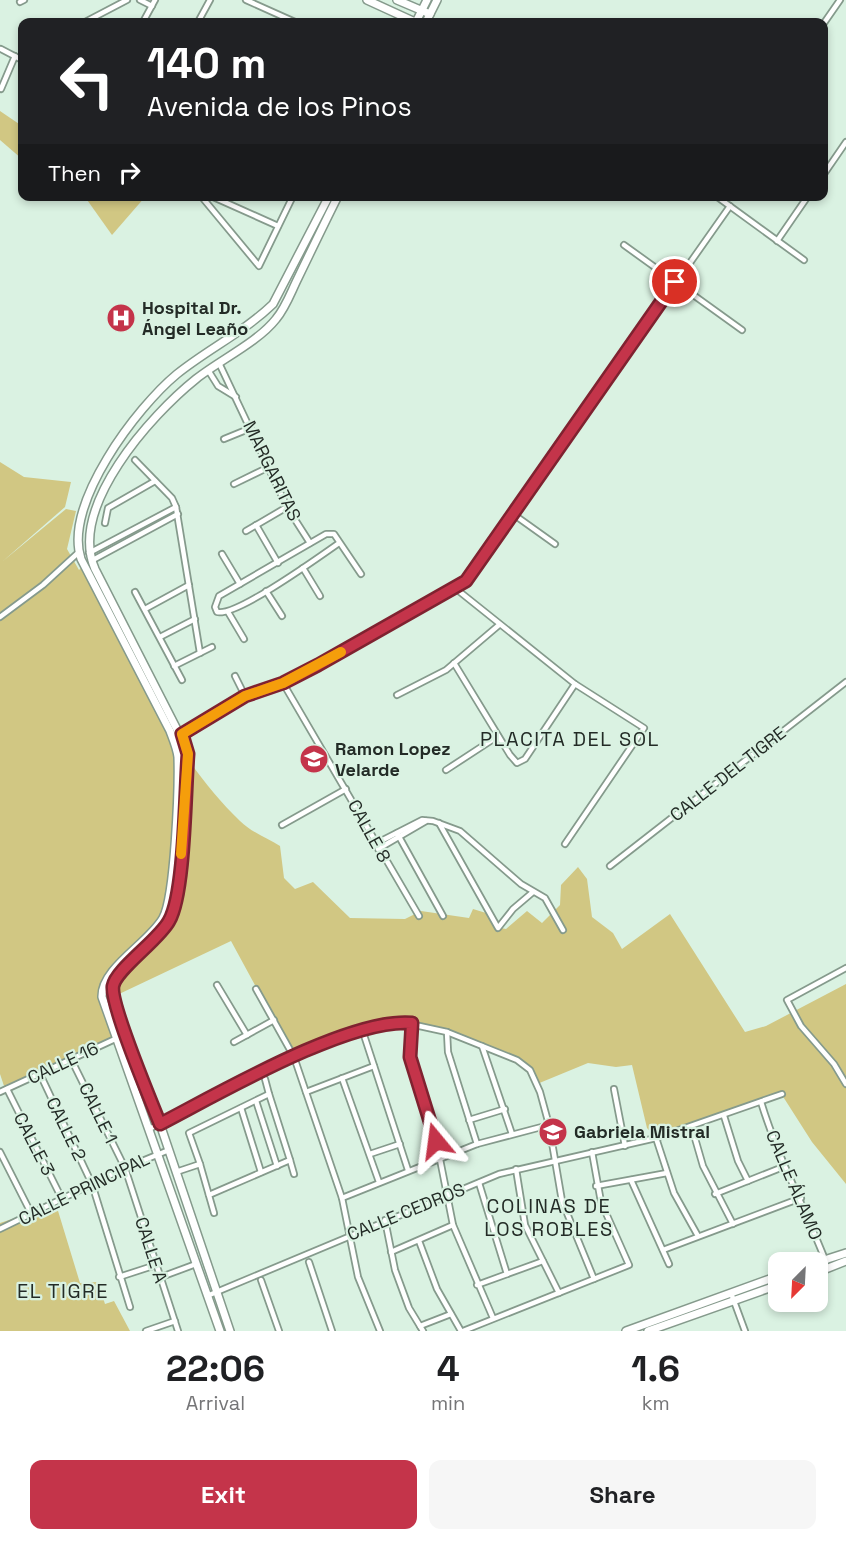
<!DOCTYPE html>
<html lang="en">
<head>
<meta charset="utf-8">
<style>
	:root { --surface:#fff; --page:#f6f6f6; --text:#202124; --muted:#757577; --accent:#c4344a }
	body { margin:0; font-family:"Space Grotesk",sans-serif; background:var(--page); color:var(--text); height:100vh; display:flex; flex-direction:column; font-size:22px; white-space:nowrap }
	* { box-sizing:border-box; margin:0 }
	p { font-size:20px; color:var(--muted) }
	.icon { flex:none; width:33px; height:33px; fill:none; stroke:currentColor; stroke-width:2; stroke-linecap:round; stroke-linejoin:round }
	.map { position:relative; height:1331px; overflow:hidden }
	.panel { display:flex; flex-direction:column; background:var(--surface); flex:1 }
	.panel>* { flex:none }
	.guide { position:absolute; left:18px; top:18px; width:810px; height:183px; border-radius:12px; box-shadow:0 3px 9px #0003; background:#202124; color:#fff; overflow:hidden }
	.needle { width:39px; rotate:204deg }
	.controls { position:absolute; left:768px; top:1252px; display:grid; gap:12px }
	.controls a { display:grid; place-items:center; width:60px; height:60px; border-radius:12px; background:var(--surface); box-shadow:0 3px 9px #0003; font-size:30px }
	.pin { position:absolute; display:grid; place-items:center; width:51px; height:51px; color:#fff; margin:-26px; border:3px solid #fff; border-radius:50%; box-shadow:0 2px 6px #0007 }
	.me { position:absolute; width:66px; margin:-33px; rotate:344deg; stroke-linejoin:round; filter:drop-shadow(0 0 4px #0008) }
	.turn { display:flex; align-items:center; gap:21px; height:126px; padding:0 30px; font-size:27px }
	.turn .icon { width:78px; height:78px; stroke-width:2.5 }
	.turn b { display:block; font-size:42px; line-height:51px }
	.then { display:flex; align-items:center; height:57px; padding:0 30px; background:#0003; gap:12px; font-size:22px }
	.eta { display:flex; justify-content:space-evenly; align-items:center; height:102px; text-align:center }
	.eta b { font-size:36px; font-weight:700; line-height:42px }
	.primary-button { display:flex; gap:12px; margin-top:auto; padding:12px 30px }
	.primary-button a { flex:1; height:69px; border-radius:12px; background:var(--accent); color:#fff; font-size:24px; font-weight:700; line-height:69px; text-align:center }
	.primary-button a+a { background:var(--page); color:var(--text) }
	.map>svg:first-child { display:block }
	.green { fill:#d1c783 }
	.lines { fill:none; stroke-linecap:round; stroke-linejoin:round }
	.street-casing { stroke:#859a8c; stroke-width:8 }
	.secondary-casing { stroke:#859a8c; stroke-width:10 }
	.street { stroke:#fff; stroke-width:4.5 }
	.secondary { stroke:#fff; stroke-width:7 }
	.route-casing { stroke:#7f2230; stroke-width:15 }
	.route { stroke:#c4344a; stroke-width:10 }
	.slow { stroke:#f59e0b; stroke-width:10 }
	.labels { text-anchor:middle; stroke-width:4.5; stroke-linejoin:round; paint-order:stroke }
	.poi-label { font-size:18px; font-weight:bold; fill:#232b26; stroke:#daf2e2; text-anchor:start }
	.street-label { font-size:18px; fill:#232b26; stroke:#daf2e2 }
	.neighbourhood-label { font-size:20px; letter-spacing:1.5px; fill:#232b26; stroke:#daf2e2 }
</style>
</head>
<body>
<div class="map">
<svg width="846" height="1331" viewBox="0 0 846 1331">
	<rect width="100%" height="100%" fill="#daf2e2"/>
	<g class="green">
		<path d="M0 111 22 126V159L0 140Z"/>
		<path d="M85 197H145L112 235Z"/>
		<path d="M0 462 24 477 71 482 65 507 3 561 66 509 76 511 67 549 79 570 81 568C126 652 171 755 240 821 251 832 267 838 280 846L284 878 295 889 313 882 350 918 405 919 421 911 469 918 473 909 486 913 496 927 506 929 527 911 542 923 560 905 561 885 578 867 587 879 592 917 613 933 622 949 670 914 745 1032 766 1026 846 984V1184L812 1142 782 1095 656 1138 647 1128 632 1065 616 1067 588 1063 537 1084 525 1065 482 1046 413 1023 362 1029 294 1057 231 941 117 995 127 1033 4 1086 0 1074Z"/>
		<path d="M55 1201 80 1283 98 1282 105 1304 114 1301 130 1331H0V1223L30 1213Z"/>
	</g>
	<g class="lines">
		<g class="street-casing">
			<g id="street">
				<path d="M140 0 152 6"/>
				<path d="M246 0 295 22"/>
				<path d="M20 2 24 0"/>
				<path d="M85 22 127 0"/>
				<path d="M143 22 155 0"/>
				<path d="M198 22 210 0"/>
				<path d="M824 23 840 0"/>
				<path d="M1 49 22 60"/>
				<path d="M1 89 15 56"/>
				<path d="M824 174 846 142"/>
				<path d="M201 196 259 266 293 196"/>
				<path d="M211 196 278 226"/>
				<path d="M716 196 804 260"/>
				<path d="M777 241 808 196"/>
				<path d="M624 245 742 330"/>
				<path d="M219 363 287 507 310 543"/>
				<path d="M208 370 218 386 236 397"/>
				<path d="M224 439 251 428"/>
				<path d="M135 460 172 498 176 507 200 653"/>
				<path d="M234 484 269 467"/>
				<path d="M513 514 555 544"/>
				<path d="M105 523 108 508 155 481"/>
				<path d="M256 525 278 563"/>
				<path d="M246 531 287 507"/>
				<path d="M339 543C319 557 236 617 217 612L215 607 219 596 326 534H334L361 574"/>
				<path d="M89 553 176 507"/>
				<path d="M222 554 240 584"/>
				<path d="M91 561 178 514"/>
				<path d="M303 568 320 596"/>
				<path d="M455 588 575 684 644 728 565 844"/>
				<path d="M266 591 282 616"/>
				<path d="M135 592 182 680"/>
				<path d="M145 609 189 585"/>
				<path d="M228 612 244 639"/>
				<path d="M0 617 43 585 79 552"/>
				<path d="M160 637 195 619"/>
				<path d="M454 663 510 755 517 763 525 759 575 684"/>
				<path d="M174 666 212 647"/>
				<path d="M235 676 245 696"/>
				<path d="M283 683 419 916"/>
				<path d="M397 695 446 670 499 625"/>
				<path d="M182 734 245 696 283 683 318 665 466 581 730 206"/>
				<path d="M446 770 498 736"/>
				<path d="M439 823 498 928 513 909 533 892"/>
				<path d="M282 825 346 789"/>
				<path d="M397 833 443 916"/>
				<path d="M375 844 422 820 433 821 460 831 521 884 545 898 563 930"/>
				<path d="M378 849 426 821"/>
				<path d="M610 866 846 682"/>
				<path d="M846 968 787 1000 801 1026 834 1064 846 1084"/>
				<path d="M217 985 247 1035"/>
				<path d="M256 989 294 1057 342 1198 358 1277 380 1331"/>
				<path d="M413 1023 410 1057 433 1124 453 1225 493 1318"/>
				<path d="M362 1029 408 1170"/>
				<path d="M447 1032 448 1052 477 1144"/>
				<path d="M234 1042 274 1020"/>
				<path d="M482 1046 512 1134"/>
				<path d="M71 1059 125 1168 178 1331"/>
				<path d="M40 1074 92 1184 130 1307"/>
				<path d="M342 1078 379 1182"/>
				<path d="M265 1079 269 1094"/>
				<path d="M7 1089 62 1199"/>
				<path d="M614 1089 625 1146"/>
				<path d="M0 1092 126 1034"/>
				<path d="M306 1092 374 1066"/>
				<path d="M256 1101 277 1166"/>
				<path d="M761 1102C778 1158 805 1208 826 1262"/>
				<path d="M241 1108 261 1172"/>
				<path d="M724 1116 738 1161 748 1181"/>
				<path d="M469 1120 505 1109"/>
				<path d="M692 1128 703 1166 733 1224"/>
				<path d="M149 1129 294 1057 362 1029 401 1022 447 1032 517 1060 530 1070 540 1092 549 1125 562 1201 594 1279"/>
				<path d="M656 1138 674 1193 698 1236"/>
				<path d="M0 1152 32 1215"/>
				<path d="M370 1154 400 1144"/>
				<path d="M290 1160 294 1174"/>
				<path d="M200 1164 189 1133 269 1094 290 1160 209 1195"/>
				<path d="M516 1169 525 1225 559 1293"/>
				<path d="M176 1172 200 1164 214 1213"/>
				<path d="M631 1180 669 1264"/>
				<path d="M479 1183 507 1274"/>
				<path d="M596 1186 667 1173"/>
				<path d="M715 1194 783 1167"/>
				<path d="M342 1198 477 1144 549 1125"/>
				<path d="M385 1220 395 1270 409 1308 423 1331"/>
				<path d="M0 1229 125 1168 169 1150"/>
				<path d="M419 1241 437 1289 461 1331"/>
				<path d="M663 1250 801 1198"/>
				<path d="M391 1252 453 1225"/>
				<path d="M309 1262 332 1331"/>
				<path d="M119 1277 156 1265"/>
				<path d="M161 1277 196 1264"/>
				<path d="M261 1280 279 1331"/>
				<path d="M477 1285 543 1261"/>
				<path d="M731 1293 745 1331"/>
				<path d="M207 1296 499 1174 656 1138 782 1094"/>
				<path d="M420 1326 451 1314"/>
				<path d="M146 1331 175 1321"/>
				<path d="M463 1331 629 1265 601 1202 592 1152"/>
			</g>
		</g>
		<g class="secondary-casing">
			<g id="secondary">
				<path d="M367 0 415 22"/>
				<path d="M397 0 430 14"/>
				<path d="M416 22 427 0"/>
				<path d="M426 22 437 0"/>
				<path d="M815 1263 846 1253"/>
				<path d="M818 1272 846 1261"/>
				<path d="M220 1331 102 997C101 968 149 943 163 918 175 896 179 786 178 757 177 748 173 739 170 731L81 559C63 504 137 407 177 374 208 349 244 332 273 304L329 196"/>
				<path d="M230 1331 160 1124 126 1034 113 989 117 977 165 928 172 916 178 883 188 751 95 569C68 507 151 415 196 379 220 360 258 342 276 319 286 307 291 292 298 278 311 251 324 224 338 196"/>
				<path d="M626 1331 778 1276"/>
				<path d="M648 1331 778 1285"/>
			</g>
		</g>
		<use href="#street" class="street"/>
		<use href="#secondary" class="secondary"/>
	</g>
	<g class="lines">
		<g class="route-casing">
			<path id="route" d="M436 1141 410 1057 412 1023C350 1017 218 1094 160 1124 151 1101 110 1004 113 986 116 969 159 940 169 921 185 894 185 791 188 754L182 734 245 696 283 683 318 665 466 581 675 282"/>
		</g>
		<use href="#route" class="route"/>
		<path class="slow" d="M181 854 188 754 182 734 245 696 283 683 341 652"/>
	</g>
	<defs>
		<g id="hospital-disc" transform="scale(1.5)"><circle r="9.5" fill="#c4344a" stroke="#daf2e2"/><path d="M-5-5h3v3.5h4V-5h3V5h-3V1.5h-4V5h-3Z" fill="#fff"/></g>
		<g id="school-disc" transform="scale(1.5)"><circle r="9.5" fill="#c4344a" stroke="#daf2e2"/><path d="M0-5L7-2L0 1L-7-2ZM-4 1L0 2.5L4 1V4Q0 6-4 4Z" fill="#fff"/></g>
	</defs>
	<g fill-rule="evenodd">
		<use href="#hospital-disc" x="121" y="318"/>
		<use href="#school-disc" x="314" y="759"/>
		<use href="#school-disc" x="553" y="1132"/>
	</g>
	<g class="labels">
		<g class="poi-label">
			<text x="142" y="314">Hospital Dr.<tspan x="142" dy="21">Ángel Leaño</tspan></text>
			<text x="335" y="755">Ramon Lopez<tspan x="335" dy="21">Velarde</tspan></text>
			<text x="574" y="1138">Gabriela Mistral</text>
		</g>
		<g class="street-label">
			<text transform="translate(272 471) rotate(64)" y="6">MARGARITAS</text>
			<text transform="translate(728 774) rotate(-38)" y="6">CALLE DEL TIGRE</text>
			<text transform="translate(369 831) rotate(61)" y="6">CALLE 8</text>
			<text transform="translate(63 1063) rotate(-25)" y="6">CALLE 16</text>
			<text transform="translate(98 1113) rotate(64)" y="6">CALLE 1</text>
			<text transform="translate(66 1129) rotate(64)" y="6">CALLE 2</text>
			<text transform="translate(34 1144) rotate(63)" y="6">CALLE 3</text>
			<text transform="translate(794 1185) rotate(67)" y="6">CALLE ÁLAMO</text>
			<text transform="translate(84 1189) rotate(-26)" y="6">CALLE PRINCIPAL</text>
			<text transform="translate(406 1212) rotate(-22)" y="6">CALLE CEDROS</text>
			<text transform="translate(151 1250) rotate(72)" y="6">CALLE A</text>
		</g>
		<g class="neighbourhood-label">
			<text x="570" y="746">PLACITA DEL SOL</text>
			<text x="549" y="1213">COLINAS DE<tspan x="549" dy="23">LOS ROBLES</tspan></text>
			<text x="63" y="1298">EL TIGRE</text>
		</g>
	</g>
</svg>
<div class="controls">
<a><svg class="needle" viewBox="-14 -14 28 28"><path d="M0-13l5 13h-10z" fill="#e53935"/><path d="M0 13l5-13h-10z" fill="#757577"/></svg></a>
</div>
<div class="pin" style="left:675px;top:282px;background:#d93025"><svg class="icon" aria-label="arrive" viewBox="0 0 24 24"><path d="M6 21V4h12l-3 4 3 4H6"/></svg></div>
<svg class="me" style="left:436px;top:1141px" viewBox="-20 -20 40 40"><path d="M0-17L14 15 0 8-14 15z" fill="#c4344a" stroke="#fff" stroke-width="4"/></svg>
<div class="guide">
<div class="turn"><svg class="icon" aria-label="left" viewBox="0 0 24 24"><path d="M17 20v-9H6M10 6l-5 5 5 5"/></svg><div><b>140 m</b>Avenida de los Pinos</div></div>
<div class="then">Then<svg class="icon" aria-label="right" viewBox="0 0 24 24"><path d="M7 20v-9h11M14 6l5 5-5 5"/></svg></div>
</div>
</div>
<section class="panel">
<div class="eta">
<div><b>22:06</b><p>Arrival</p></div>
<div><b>4</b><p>min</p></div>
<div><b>1.6</b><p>km</p></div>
</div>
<div class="primary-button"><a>Exit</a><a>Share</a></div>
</section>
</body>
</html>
